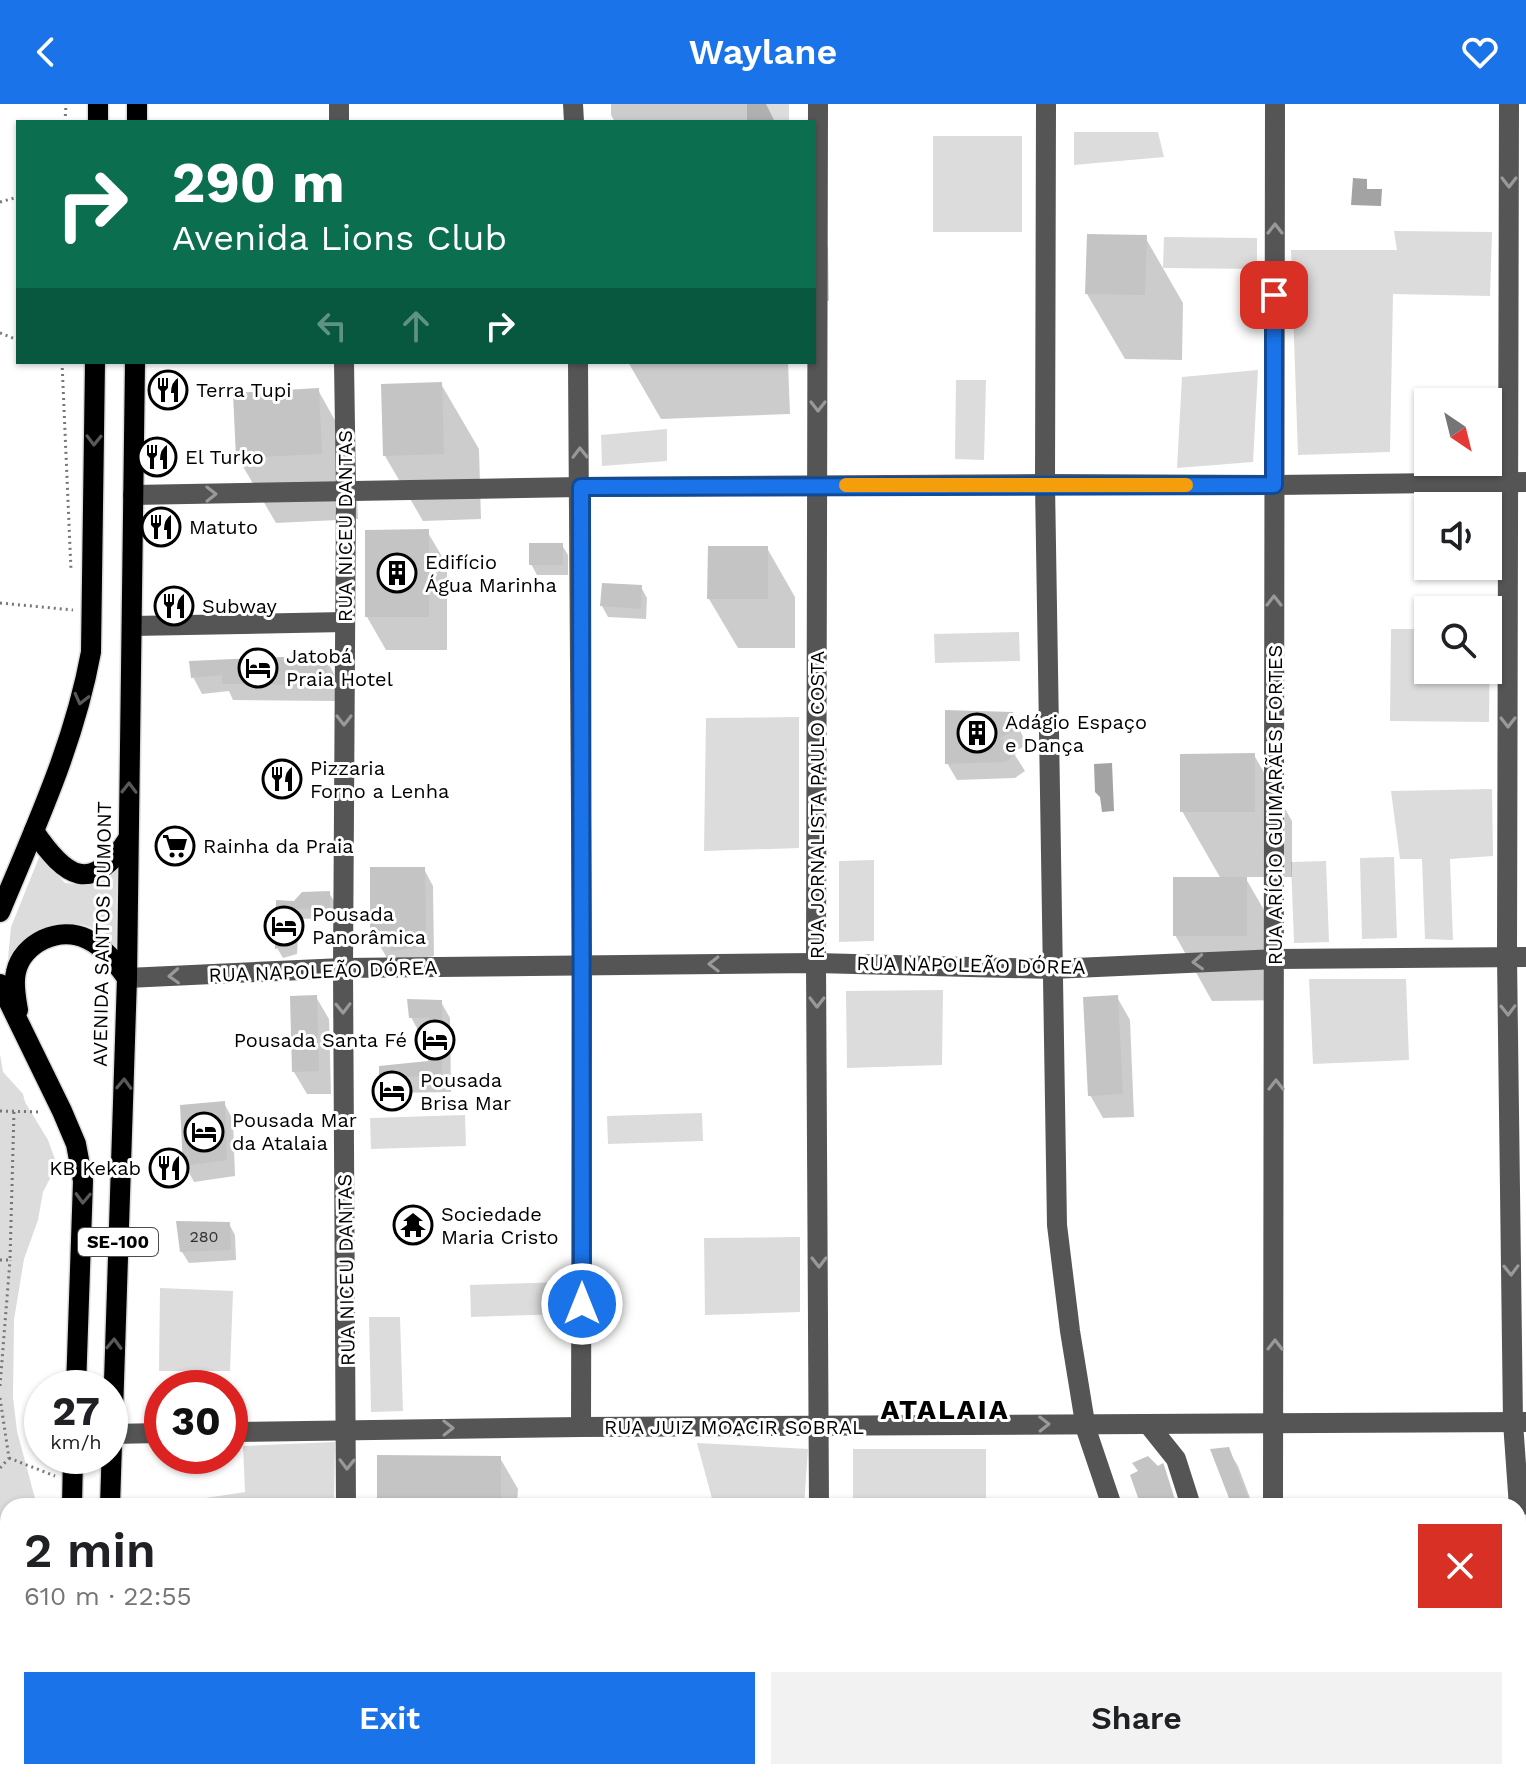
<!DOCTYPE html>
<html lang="en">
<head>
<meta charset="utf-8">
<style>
	:root { --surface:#fff; --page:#f2f2f2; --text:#202124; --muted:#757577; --accent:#1a73e8 }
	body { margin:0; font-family:"Work Sans",sans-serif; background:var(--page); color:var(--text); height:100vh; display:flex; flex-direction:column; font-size:30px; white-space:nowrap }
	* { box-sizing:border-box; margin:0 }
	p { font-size:26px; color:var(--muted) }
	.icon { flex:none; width:44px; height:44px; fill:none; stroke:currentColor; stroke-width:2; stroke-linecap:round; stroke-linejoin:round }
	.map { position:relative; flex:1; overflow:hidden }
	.panel { position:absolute; left:0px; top:1394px; width:1526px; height:282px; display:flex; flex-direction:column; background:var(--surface); border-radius:24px 24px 0 0; box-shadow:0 2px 6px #0004 }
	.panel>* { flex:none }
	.top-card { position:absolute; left:16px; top:16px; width:800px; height:244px; border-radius:0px; box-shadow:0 2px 6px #0004; background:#0b6e4f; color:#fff; overflow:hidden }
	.needle { width:52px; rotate:145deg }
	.tools { position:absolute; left:1414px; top:284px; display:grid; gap:16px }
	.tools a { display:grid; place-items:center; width:88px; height:88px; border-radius:0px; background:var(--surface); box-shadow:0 2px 6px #0004; font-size:40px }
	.speed { position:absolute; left:24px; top:1266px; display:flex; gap:16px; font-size:40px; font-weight:700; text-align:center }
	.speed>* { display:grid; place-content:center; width:104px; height:104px; border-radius:50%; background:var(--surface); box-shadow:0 2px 6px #0004; line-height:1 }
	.speed small { font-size:20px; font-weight:400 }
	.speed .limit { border:12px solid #d22; background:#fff; color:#111 }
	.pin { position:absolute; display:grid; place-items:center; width:68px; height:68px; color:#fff; margin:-34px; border-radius:16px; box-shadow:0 4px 12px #0006 }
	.me { position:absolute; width:88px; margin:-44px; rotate:0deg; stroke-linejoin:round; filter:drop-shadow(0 0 6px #0008) }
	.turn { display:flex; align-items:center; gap:28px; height:168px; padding:0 24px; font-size:36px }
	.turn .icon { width:104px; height:104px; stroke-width:2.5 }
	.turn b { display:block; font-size:56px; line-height:68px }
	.lanes { display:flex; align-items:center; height:76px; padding:0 24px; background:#0003; justify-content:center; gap:40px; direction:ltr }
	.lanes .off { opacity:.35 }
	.round { display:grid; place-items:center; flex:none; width:84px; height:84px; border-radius:0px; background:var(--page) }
	.head { display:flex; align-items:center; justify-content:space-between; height:136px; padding:0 24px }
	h1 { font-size:48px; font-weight:600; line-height:60px }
	.cta { display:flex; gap:16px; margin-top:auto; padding:16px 24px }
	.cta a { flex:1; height:92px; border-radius:0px; background:var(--accent); color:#fff; font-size:32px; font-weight:600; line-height:92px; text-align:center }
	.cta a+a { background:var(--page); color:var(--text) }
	header { display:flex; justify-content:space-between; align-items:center; height:104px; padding:0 24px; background:var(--accent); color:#fff; font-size:36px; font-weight:600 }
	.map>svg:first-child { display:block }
	.green { fill:#dcdcdc }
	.water { fill:#a3a3a3 }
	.shadow { fill:#0003 }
	.building { fill:#c4c4c4 }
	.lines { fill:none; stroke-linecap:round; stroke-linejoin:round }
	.major-casing { stroke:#dbdbdb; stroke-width:23 }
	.path { stroke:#777; stroke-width:3; stroke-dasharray:2 4; stroke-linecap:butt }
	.minor { stroke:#555; stroke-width:20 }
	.major { stroke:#000; stroke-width:20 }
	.oneway { stroke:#999 }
	.oneway2 { stroke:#595959 }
	.route-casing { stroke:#114b97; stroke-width:20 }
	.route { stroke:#1a73e8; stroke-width:14 }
	.slow { stroke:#f59e0b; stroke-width:14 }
	.labels { text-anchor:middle; stroke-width:6; stroke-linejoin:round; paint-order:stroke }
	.number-label { font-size:16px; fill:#313131 }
	.shield { fill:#fff; stroke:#4c4c4c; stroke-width:2 }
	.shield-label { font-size:18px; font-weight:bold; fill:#000 }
	.poi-label { font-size:20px; fill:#000; stroke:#fff; text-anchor:start }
	.street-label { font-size:20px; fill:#000; stroke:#fff }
	.district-label { font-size:28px; font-weight:bold; letter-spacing:2px; fill:#000; stroke:#fff }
</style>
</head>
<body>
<header><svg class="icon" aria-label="back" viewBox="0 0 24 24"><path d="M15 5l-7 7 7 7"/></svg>Waylane<svg class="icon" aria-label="heart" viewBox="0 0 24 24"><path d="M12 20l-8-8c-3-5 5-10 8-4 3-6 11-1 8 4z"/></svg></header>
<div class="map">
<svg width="1526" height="1675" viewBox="0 0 1526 1675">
	<rect width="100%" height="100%" fill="#fff"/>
	<g class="green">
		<rect x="747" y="0" width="42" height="18"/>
		<path d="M1074 28H1158L1164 53 1074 61Z"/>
		<rect x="933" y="32" width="89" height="96"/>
		<path d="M1394 127 1492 128 1490 192 1393 190 1390 348 1298 351 1291 146H1397Z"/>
		<path d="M1164 133 1257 134V165L1163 164Z"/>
		<path d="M1258 266 1253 358 1177 364 1182 273Z"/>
		<path d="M956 276H986L984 356 955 355Z"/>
		<path d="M667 325V357L602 362 601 331Z"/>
		<path d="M1391 525H1428V566H1488L1490 525 1489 618 1390 617Z"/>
		<path d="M1019 528 1020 557 935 559 934 530Z"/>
		<path d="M799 613V744L704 747 706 614Z"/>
		<path d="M1492 685 1493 752 1450 755 1453 836 1425 835 1422 755H1400L1391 687Z"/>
		<path d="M42 746 51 764 65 779C86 782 101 779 117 765L116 851 108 831C100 828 92 823 84 821 55 816 22 829 8 855L11 823Z"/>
		<path d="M1394 753 1397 834 1362 835 1360 754Z"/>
		<path d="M874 756V837L839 838V757Z"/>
		<path d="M1326 757 1329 838 1294 839 1291 758Z"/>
		<path d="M1309 875H1406L1409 956 1313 960Z"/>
		<path d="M943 886 942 961 847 964 846 887Z"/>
		<path d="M0 950 3 968 23 990 25 998 48 1036 57 1061 43 1088 38 1116 24 1155 14 1216 13 1293 17 1327 37 1402H8V1493L0 1497Z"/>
		<path d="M702 1009 703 1037 608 1040 607 1012Z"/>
		<path d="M465 1011 466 1042 371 1045 370 1014Z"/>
		<path d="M800 1133V1208L705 1211 704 1134Z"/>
		<path d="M565 1178 566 1210 471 1213 470 1181Z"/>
		<path d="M160 1184 233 1187 230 1267H159Z"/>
		<path d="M369 1213H400L403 1307 371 1308Z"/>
		<path d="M335 1338 334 1402H153L245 1388 243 1342Z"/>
		<path d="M697 1339 808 1345 804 1402H714Z"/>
		<rect x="853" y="1345" width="133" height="57"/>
	</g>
	<g class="water">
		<path d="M1353 74 1367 75V85H1382L1381 102 1351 101Z"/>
		<path d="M1112 659 1114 707 1102 708 1100 693 1095 688 1094 660Z"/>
	</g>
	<g class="shadow">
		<path d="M611 0H766L775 18H615L611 11Z"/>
		<path d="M1145 133 1183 199 1182 256 1125 255 1087 190Z"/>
		<path d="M828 141 829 197 814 198Z"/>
		<path d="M628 258H788L790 310 661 315Z"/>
		<path d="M441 280 479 345 481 415 423 417 385 352Z"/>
		<path d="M318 286 355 352 358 415 276 419 238 354Z"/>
		<path d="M427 427 447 461V546H386L367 513Z"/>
		<path d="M562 441 568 451V471H537L531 460Z"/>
		<path d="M767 444 795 493V544H738L709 495Z"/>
		<path d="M641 483 647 494 646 515 608 513 602 502Z"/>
		<path d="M325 553 334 570 336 597 233 596 229 587 202 590 193 573Z"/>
		<path d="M1012 610 1027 641 1013 648 1025 667 1015 674 957 676 947 659Z"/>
		<path d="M1254 651 1292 717V773H1245L1284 841V896L1212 897 1175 831 1221 775 1182 707Z"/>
		<path d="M424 765 433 782 434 852 428 853 424 860 387 854 372 828Z"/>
		<path d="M329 789 336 800 335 814 299 815 297 850 283 854 277 844 295 799Z"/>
		<path d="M316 893 329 915 331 990H307L294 968 292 894Z"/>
		<path d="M1117 893 1130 916 1134 1013 1103 1014 1090 991Z"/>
		<path d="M441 898 450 914 451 988 391 989 381 973 429 959 430 930H420L411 913Z"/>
		<path d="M224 999 233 1016 235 1072 194 1078 185 1061Z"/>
		<path d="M229 1120 235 1131 236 1156 189 1159 182 1148Z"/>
		<path d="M1228 1346 1238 1362 1253 1402H1234Z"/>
		<path d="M500 1354 518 1385 517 1402H379Z"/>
		<path d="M168 1668H328V1675H295V1669L172 1675Z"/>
		<path d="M1159 1668H1180L1182 1675H1148L1160 1672Z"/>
		<path d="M1343 1668H1386L1379 1675H1349Z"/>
		<path d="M1408 1668H1471L1464 1675H1400Z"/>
	</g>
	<g class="building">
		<path d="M1087 130 1147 131 1145 191 1085 190Z"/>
		<path d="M442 278 444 350 383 352 381 280Z"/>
		<path d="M319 284 322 350 236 354 233 289Z"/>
		<path d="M429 425V513H365V426Z"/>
		<rect x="529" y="439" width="34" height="22"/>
		<path d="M708 442H768V495H707Z"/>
		<path d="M602 479 642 481 641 505 600 502Z"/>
		<path d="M326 551 327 581 222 580V571L191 574 189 557Z"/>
		<path d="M945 606 1013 608 1019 624 1000 634 1017 649 1006 658 945 660Z"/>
		<path d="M1255 649V708H1180V650Z"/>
		<path d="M370 763H425L426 835 419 837 415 844 391 847 390 837 376 838V832L370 828Z"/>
		<rect x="1173" y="773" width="74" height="59"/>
		<path d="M330 787V804L294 805 291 839 275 845 276 796 294 797 302 788Z"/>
		<path d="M317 891 319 967 292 968 290 892Z"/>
		<path d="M1118 891 1123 990 1088 992 1083 893Z"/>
		<path d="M407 895 442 896V972L379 973V962L428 957 429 913 409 914Z"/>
		<path d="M225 997 227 1056 183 1062 180 1001Z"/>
		<path d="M176 1117 230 1118 231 1146 180 1148Z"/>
		<path d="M1229 1343 1251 1402H1232L1210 1345Z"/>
		<path d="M377 1351 501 1352V1402H377Z"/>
		<path d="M1148 1352 1158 1362 1163 1359 1164 1361 1177 1402H1141L1130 1371 1138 1367 1132 1359Z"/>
	</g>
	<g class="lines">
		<g class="major-casing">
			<g id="major">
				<path d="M98 18V0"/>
				<path d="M137 18V0"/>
				<path d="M34 727C65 773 91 792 128 735"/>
				<path d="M0 808C36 721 74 641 91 548L95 258"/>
				<path d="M0 880 62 1007 76 1040 83 1077 76 1284"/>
				<path d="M18 906C16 894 13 880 16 868 22 839 60 821 87 835 104 843 116 859 127 874"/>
				<path d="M72 1402 73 1352"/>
				<path d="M110 1402 127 874 135 258"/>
				<path d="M71 1675V1668"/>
				<path d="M107 1675 108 1668"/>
			</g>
		</g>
		<g class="path">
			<path d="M65 18 66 0"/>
			<path d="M0 98 18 93"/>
			<path d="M0 229 18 236"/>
			<path d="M62 258 71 466"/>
			<path d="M0 499 73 506"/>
			<path d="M0 1007 42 1008"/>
			<path d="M0 1156H10L14 1007"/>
			<path d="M0 1282 10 1156"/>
			<path d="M0 1294 9 1354 0 1364"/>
			<path d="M9 1354 55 1372"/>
		</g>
		<g class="minor">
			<path d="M339 0V18"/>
			<path d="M573 0 574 18"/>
			<path d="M818 0 816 859 819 1402"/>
			<path d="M1046 0 1045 380 1057 1121 1070 1227 1086 1325 1112 1402"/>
			<path d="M1509 0 1507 853 1513 1318 1519 1403"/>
			<path d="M344 258 346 389 343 864 346 1402"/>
			<path d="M578 258 582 862 581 1323"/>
			<path d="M133 391 581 383 1045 380 1274 381 1526 378"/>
			<path d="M132 522 345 518"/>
			<path d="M127 874 343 864 816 859 1052 865 1276 855 1526 853"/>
			<path d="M1148 1320 1176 1355 1191 1402"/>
			<path d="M230 1328 581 1323 1526 1318"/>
			<path d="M111 1330 162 1329"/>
			<path d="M1273 1402 1275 0"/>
			<path d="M1518 1613 1526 1621"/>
			<path d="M822 1668V1675"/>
			<path d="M1201 1668 1204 1675"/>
			<path d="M1227 1668 1229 1675"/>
			<path d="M1286 1668 1291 1675"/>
			<path d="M343 1675V1668"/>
			<path d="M1249 1675 1251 1668"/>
		</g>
		<use href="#major" class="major"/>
	</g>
	<defs><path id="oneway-chevron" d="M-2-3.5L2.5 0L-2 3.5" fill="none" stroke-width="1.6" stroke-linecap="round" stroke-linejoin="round" transform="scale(2)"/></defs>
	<g class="oneway">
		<use href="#oneway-chevron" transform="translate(1509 78) rotate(90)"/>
		<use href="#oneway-chevron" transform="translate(1275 125) rotate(-90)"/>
		<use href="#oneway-chevron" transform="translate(818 302) rotate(90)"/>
		<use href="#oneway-chevron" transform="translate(580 349) rotate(-91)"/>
		<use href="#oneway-chevron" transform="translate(211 390) rotate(-1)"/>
		<use href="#oneway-chevron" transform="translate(1274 497) rotate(-90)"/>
		<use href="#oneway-chevron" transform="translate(344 616) rotate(90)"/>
		<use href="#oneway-chevron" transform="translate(1508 618) rotate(90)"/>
		<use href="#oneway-chevron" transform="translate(1198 858) rotate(177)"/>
		<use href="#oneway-chevron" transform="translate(714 860) rotate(179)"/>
		<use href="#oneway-chevron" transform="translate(174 872) rotate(177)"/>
		<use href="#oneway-chevron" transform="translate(817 898) rotate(90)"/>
		<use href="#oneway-chevron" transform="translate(343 904) rotate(89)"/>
		<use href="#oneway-chevron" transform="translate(1508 906) rotate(89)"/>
		<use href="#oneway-chevron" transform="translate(1276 981) rotate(-90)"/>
		<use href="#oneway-chevron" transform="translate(819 1158) rotate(90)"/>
		<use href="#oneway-chevron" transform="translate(1511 1166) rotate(89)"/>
		<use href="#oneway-chevron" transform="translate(1275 1241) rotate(-90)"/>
		<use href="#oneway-chevron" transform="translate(1044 1320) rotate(-1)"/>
		<use href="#oneway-chevron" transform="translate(448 1324) rotate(-1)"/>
		<use href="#oneway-chevron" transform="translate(347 1360) rotate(91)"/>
	</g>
	<g class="oneway2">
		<use href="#oneway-chevron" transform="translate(94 336) rotate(91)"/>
		<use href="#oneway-chevron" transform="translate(81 595) rotate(104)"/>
		<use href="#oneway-chevron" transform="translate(129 684) rotate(-89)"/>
		<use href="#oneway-chevron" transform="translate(124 980) rotate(-88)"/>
		<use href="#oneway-chevron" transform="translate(83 1094) rotate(92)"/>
		<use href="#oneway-chevron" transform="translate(114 1240) rotate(-88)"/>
	</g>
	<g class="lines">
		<g class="route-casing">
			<path id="route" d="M582 1200 581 383 1274 381V191"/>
		</g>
		<use href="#route" class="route"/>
		<path class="slow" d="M846 381H1186"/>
	</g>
	<defs>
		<g id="restaurant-ring" transform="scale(2)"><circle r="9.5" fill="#fff" stroke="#000" stroke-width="1.5"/><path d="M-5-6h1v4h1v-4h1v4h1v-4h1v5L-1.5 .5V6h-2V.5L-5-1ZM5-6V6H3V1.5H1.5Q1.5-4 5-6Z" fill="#000"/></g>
		<g id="building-ring" transform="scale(2)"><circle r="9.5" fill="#fff" stroke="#000" stroke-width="1.5"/><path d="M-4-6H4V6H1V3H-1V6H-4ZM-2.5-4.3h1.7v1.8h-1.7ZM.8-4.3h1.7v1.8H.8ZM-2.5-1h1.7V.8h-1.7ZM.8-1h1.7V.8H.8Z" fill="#000"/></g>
		<g id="hotel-ring" transform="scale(2)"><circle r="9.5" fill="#fff" stroke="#000" stroke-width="1.5"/><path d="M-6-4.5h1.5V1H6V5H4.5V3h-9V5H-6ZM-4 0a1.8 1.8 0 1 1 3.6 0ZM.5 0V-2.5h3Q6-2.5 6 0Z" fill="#000"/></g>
		<g id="supermarket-ring" transform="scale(2)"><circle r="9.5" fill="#fff" stroke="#000" stroke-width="1.5"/><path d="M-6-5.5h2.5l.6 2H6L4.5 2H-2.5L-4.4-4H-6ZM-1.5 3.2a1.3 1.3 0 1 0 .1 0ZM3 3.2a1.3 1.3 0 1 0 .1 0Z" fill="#000"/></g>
		<g id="temple-ring" transform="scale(2)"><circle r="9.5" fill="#fff" stroke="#000" stroke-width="1.5"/><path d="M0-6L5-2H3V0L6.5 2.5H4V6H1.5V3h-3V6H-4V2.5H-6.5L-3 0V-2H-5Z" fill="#000"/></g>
	</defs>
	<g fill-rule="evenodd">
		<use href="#restaurant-ring" x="168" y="286"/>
		<use href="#restaurant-ring" x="157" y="353"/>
		<use href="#restaurant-ring" x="161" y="423"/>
		<use href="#building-ring" x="397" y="469"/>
		<use href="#restaurant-ring" x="174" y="502"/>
		<use href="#hotel-ring" x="258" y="564"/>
		<use href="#building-ring" x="977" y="629"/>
		<use href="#restaurant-ring" x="282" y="675"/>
		<use href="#supermarket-ring" x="175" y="742"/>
		<use href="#hotel-ring" x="284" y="822"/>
		<use href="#hotel-ring" x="435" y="936"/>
		<use href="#hotel-ring" x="392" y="987"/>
		<use href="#hotel-ring" x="204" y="1028"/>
		<use href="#restaurant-ring" x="169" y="1064"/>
		<use href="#temple-ring" x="413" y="1121"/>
	</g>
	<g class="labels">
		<g class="number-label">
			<text x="204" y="1138">280</text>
		</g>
		<rect class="shield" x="78" y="1124" width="80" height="28" rx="6"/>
		<g class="shield-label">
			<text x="118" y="1144">SE-100</text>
		</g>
		<g class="poi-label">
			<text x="196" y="293">Terra Tupi</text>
			<text x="185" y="360">El Turko</text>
			<text x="189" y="430">Matuto</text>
			<text x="425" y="465">Edifício<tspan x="425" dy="23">Água Marinha</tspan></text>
			<text x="202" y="509">Subway</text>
			<text x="286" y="559">Jatobá<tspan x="286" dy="23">Praia Hotel</tspan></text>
			<text x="1005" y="625">Adágio Espaço<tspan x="1005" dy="23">e Dança</tspan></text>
			<text x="310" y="671">Pizzaria<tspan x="310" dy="23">Forno a Lenha</tspan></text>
			<text x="203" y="749">Rainha da Praia</text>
			<text x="312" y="817">Pousada<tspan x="312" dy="23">Panorâmica</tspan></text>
			<text x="407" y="943" text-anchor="end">Pousada Santa Fé</text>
			<text x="420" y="983">Pousada<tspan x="420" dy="23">Brisa Mar</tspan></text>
			<text x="232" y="1023">Pousada Mar<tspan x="232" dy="23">da Atalaia</tspan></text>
			<text x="141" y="1071" text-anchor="end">KB Kekab</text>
			<text x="441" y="1117">Sociedade<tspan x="441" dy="23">Maria Cristo</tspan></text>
		</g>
		<g class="street-label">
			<text transform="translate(345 422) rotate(-90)" y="7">RUA NICEU DANTAS</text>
			<text transform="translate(817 701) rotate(-90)" y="7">RUA JORNALISTA PAULO COSTA</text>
			<text transform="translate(1275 701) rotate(-90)" y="7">RUA ARÍCIO GUIMARÃES FORTES</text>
			<text transform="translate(102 830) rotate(-89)" y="7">AVENIDA SANTOS DUMONT</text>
			<text transform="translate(971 861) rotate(1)" y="7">RUA NAPOLEÃO DÓREA</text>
			<text transform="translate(323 867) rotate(-2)" y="7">RUA NAPOLEÃO DÓREA</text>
			<text transform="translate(346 1166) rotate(-91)" y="7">RUA NICEU DANTAS</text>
			<text x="734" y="1330">RUA JUIZ MOACIR SOBRAL</text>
		</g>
		<g class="district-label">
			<text x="945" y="1315">ATALAIA</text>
		</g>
	</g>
</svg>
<div class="tools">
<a><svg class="needle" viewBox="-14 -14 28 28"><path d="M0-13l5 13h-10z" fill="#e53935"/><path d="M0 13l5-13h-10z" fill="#757577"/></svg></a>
<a><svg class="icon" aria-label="sound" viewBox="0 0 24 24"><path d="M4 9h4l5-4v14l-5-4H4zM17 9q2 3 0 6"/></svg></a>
<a><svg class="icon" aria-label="search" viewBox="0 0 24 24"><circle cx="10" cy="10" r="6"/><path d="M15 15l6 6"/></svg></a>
</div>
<div class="speed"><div>27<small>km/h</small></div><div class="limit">30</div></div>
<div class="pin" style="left:1274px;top:191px;background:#d93025"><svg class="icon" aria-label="arrive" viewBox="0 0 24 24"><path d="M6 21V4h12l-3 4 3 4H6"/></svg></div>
<svg class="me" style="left:582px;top:1200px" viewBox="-20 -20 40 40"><circle r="17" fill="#1a73e8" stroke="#fff" stroke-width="3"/><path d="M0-11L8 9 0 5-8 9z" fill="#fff"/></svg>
<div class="top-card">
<div class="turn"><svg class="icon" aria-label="right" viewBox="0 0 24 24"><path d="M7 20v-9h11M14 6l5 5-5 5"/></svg><div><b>290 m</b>Avenida Lions Club</div></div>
<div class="lanes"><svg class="icon off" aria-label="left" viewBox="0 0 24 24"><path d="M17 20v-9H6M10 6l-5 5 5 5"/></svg><svg class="icon off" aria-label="ahead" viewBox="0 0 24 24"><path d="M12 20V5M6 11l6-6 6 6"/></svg><svg class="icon" aria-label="right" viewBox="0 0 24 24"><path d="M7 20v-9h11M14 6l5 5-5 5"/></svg></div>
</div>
<section class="panel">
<div class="head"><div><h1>2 min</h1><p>610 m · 22:55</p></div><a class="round" style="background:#d93025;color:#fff"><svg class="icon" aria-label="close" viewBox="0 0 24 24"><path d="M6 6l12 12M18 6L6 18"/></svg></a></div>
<div class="cta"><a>Exit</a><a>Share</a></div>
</section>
</div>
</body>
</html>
